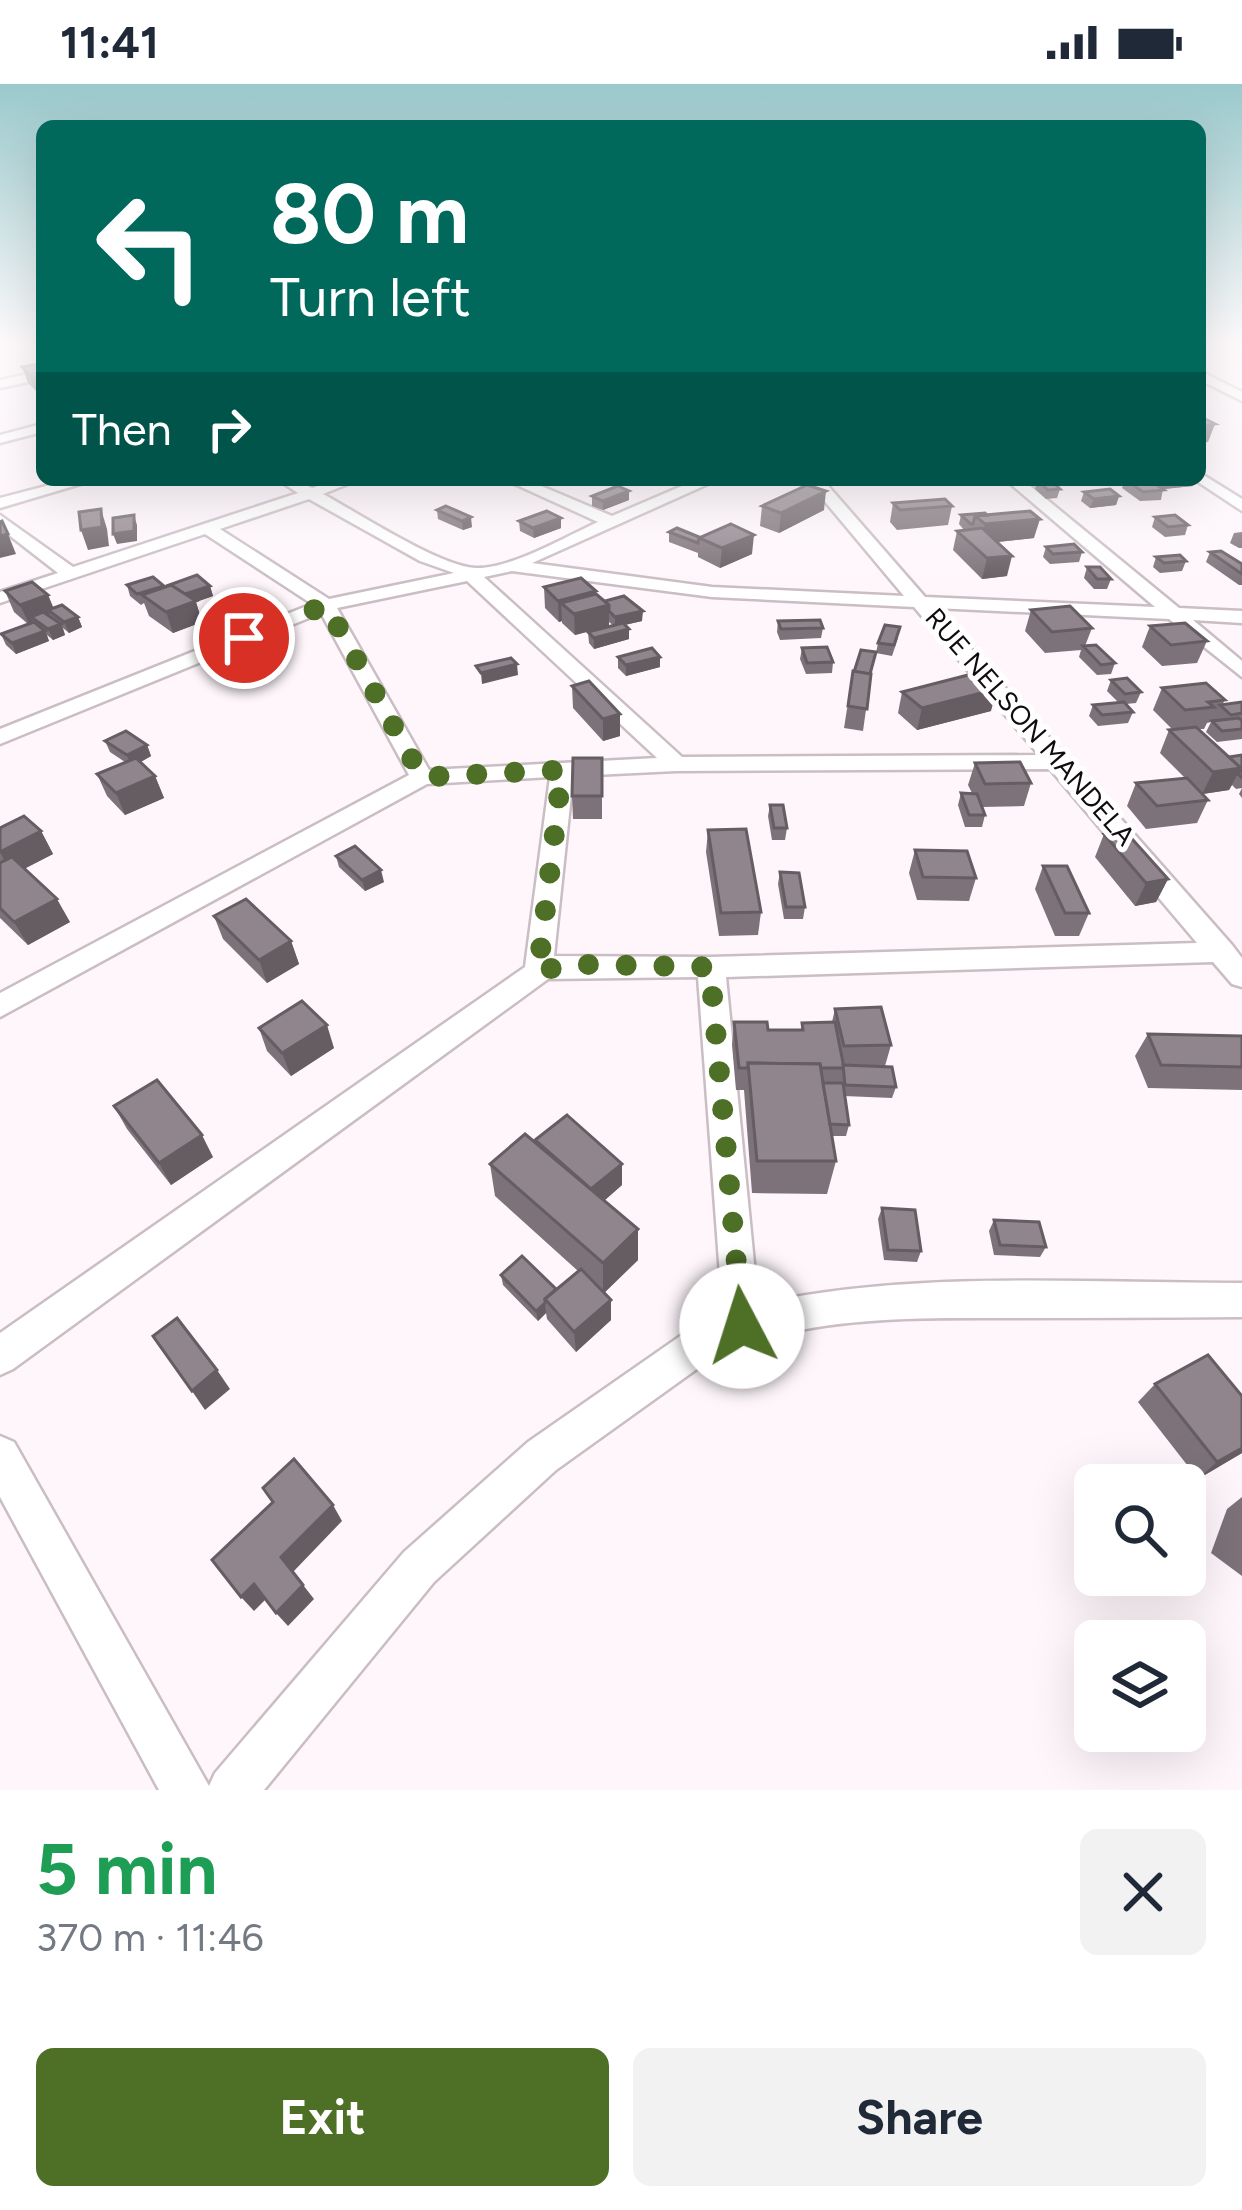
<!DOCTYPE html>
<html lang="en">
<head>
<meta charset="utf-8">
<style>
	:root { --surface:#fff; --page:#f2f2f3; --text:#1f2937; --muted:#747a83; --accent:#4e6f26 }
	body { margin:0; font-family:Figtree,sans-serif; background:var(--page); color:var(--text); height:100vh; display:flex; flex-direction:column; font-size:45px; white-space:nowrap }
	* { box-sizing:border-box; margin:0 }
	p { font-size:39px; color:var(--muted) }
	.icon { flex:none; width:66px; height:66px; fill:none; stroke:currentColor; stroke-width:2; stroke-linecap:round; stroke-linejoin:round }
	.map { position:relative; height:1706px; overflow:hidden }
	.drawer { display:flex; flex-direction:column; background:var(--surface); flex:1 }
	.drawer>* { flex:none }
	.hud { position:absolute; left:36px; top:36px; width:1170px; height:366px; border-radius:18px; box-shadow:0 12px 48px #0002; background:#00695c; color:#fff; overflow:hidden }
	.tools { position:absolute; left:1074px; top:1380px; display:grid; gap:24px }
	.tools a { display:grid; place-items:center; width:132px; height:132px; border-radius:18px; background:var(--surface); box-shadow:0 12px 48px #0002; font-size:60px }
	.pin { position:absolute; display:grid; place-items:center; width:102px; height:102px; color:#fff; margin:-51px; border:6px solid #fff; border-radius:50%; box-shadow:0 3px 12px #0007 }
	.me { position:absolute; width:132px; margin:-66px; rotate:355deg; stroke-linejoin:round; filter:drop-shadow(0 0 9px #0008) }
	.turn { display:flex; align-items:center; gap:42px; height:252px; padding:0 36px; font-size:54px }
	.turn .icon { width:156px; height:156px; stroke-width:2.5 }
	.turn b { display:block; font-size:84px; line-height:102px }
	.then { display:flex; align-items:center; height:114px; padding:0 36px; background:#0003; gap:24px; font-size:45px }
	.round { display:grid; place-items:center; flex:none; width:126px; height:126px; border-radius:18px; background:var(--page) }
	.summary { display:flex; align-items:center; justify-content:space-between; height:204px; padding:0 36px }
	h1 { font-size:72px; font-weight:700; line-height:90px; color:#1e9e55 }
	.primary-button { display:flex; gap:24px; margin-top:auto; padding:24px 36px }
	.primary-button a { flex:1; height:138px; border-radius:18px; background:var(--accent); color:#fff; font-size:48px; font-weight:700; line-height:138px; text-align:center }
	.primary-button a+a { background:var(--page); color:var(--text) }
	.status { display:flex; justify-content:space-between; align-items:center; height:84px; padding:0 60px; background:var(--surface); direction:ltr }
	.status svg { height:33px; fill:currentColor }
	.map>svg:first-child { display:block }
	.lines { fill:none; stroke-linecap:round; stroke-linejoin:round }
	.minor-casing { stroke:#cabdc4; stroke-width:5 }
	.minor { fill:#fff; fill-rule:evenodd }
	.wall { fill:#7d7279 }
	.shaded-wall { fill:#665d63 }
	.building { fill:#91858d; stroke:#665d63; stroke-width:3 }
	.route { stroke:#4e6f26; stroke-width:21; stroke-dasharray:0 37.8 }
	.labels { text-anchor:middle; stroke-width:10; stroke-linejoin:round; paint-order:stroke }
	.far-street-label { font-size:27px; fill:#0f0b0e; stroke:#fff }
</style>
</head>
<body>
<div class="status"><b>11:41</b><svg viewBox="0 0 49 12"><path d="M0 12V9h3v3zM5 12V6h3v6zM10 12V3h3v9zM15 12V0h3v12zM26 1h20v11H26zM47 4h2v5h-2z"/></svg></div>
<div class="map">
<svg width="1242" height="1706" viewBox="0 0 1242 1706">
	<rect width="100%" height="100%" fill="#fef6fb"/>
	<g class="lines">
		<g class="minor-casing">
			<g id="minor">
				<path d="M42 287V295L0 304V296Z"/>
				<path d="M1200 287 1242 308V317L1200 296Z"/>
				<path d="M42 340V348L0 359V351Z"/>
				<path d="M1200 389 1242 415V427L1195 396H1200Z"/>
				<path d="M69 396H94L0 424V414Z"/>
				<path d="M278 396H297L312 404 335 396H358L323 410C358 429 439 482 475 484 509 486 567 452 598 438L506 396H527L612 432 696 396H717L532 479 712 503 904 512 807 396H823L925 513 1155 523 1006 396H1023L1179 524 1242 527V539L1193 536 1242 577V593L1169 535 935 524 1232 861 1242 874V903L1232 900 1213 878 726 893 758 1220C916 1186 1081 1199 1242 1199V1233C1166 1234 1089 1234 1013 1234 913 1234 809 1231 715 1272L556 1386 434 1498 264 1706H159L0 1413V1352L14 1358 209 1702 215 1689 404 1468 528 1358 689 1246 723 1232 698 893 548 895 13 1285 0 1291V1249L525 883 550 693 427 700 0 933V909L409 691 321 529 0 660V645L312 520 205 450 0 519V508L58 489 0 444V431L73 483 298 409ZM309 415 420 477 454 489 329 515 220 445ZM512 487 712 513 914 523 1039 671 682 673 484 493ZM467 497 657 674 429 686 337 524ZM1050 685 1197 859 711 873 554 872 573 692 676 687Z"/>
			</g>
		</g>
		<use href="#minor" class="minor"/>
	</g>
	<g class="wall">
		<path d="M42 279V306L36 307 28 299 22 283Z"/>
		<path d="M1037 396 1060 405 1057 414 1046 415 1035 405Z"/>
		<path d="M1112 396H1195L1193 402 1163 405 1161 416 1140 417 1122 404 1125 397Z"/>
		<path d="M1084 408 1119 412 1116 421 1090 424 1081 417Z"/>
		<path d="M592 412 629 416 603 426 592 422Z"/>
		<path d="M893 419 952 422 948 441 897 446 890 438Z"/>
		<path d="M446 422 472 443 463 446 438 435 437 426Z"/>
		<path d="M762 422 824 426 779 449 760 442Z"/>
		<path d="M985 429 1034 454 997 458 1007 492 982 495 953 466 957 447 964 446 959 440 961 431Z"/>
		<path d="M1155 433 1188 441 1185 451 1165 453 1152 443Z"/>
		<path d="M519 437 561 444 534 454 520 447Z"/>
		<path d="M669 448 699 453 752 470 720 484 698 473V469L669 458Z"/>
		<path d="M1242 448V464H1239L1230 459 1234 449Z"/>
		<path d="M1046 463 1082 468 1079 478 1050 480 1043 473Z"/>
		<path d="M1210 468 1242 480V501H1239L1206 478Z"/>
		<path d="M1156 473 1186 477 1182 487 1160 489 1153 483Z"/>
		<path d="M1087 483 1111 495 1107 505H1094L1084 494Z"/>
		<path d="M127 501 165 503 210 502 213 512 196 518 202 538 173 549 149 532 144 519 141 521 130 512Z"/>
		<path d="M544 503 596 510 605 517 642 537 625 541 629 555 594 565 589 559 588 548 614 542 609 538V542L575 551 562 539V537L559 538 545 524Z"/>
		<path d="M5 507 48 511 53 524 78 533 82 543 69 549 63 544 65 551 53 556 47 551 49 557 16 570 6 561 1 550 28 540 14 528Z"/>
		<path d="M1031 526 1092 544 1085 562 1115 579 1111 590 1097 591 1079 573 1081 566 1045 569 1025 547Z"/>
		<path d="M778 537 823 544 821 554 780 556 777 548Z"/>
		<path d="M1150 542 1207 557 1197 579 1162 582 1142 563Z"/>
		<path d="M898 554 892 572 876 569 878 559Z"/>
		<path d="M802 564 833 578 832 589 806 590 800 575Z"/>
		<path d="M618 573 660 583 626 592 618 584Z"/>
		<path d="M853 587 871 590 863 647 844 644Z"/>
		<path d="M1111 596 1141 608 1136 619 1126 620 1133 628 1128 639 1098 642 1089 632 1093 621 1118 618 1107 607Z"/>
		<path d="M572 602 620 652 603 657 573 624Z"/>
		<path d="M1162 604 1225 616 1222 621 1242 618V655L1217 658 1206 648 1211 638 1207 639 1204 645H1199L1229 673 1242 671V714L1239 710 1242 704 1236 705 1232 701 1229 706 1203 710 1208 716 1197 739 1146 745 1127 722 1136 699 1185 694 1160 669 1169 646H1173L1153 626Z"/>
		<path d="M902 608 991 627 917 646 898 629Z"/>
		<path d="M105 657 147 661 151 672 141 678 155 692 164 714 125 731 107 712 97 690 125 678 110 668Z"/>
		<path d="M602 674V735H573L572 712Z"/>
		<path d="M975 679 1031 699 1024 722 982 723 985 731 982 743H965L958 721 961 709H972L968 701Z"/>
		<path d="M770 721 787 744 785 756H772L768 732Z"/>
		<path d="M0 744 41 747 53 770 24 785 70 838 28 861 0 834Z"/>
		<path d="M708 746 761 828 758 851 719 852 706 768Z"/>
		<path d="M1104 750 1168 795 1156 818 1135 822 1095 773Z"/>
		<path d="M915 766 976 794 969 817 917 816 909 789Z"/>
		<path d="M336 772 384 798 365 807 339 783Z"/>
		<path d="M1043 782 1089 829 1079 852H1055L1035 805Z"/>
		<path d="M780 788 805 823 803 835H784L778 800Z"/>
		<path d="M214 832 291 857 299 880 267 899 223 855Z"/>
		<path d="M835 925 891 961 885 982 896 1003 892 1014 844 1012 849 1041 846 1052H832L836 1077 827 1110 752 1109 744 1006H736L732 961 734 938 768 946H801L802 939 832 938Z"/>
		<path d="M259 944 334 964 291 992 267 967Z"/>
		<path d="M1148 950 1242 952V1006L1148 1004 1135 972Z"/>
		<path d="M114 1022 213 1073 171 1101 127 1045Z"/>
		<path d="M536 1058 622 1080V1101L605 1116 638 1145V1176L604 1209 611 1236 576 1268 547 1235 546 1229 538 1237 503 1201 501 1191 556 1205 578 1187 495 1112 490 1080Z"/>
		<path d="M882 1124 921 1167 917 1178 884 1176 878 1135Z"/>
		<path d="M994 1136 1046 1163 1040 1173 994 1171 989 1147Z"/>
		<path d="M1155 1300 1242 1369 1198 1395 1138 1318Z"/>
		<path d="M1242 1413V1492L1211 1469 1227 1425Z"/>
	</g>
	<g class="shaded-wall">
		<path d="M42 288V306L36 307 30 291Z"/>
		<path d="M1215 340 1208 358 1200 359V342Z"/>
		<path d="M1195 396 1193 402 1155 406 1158 397Z"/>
		<path d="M629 407V416L603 426V417Z"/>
		<path d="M826 407 824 426 779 449 781 429Z"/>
		<path d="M1119 412 1116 421 1090 424 1094 415Z"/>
		<path d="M101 425 107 445 109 462 88 466 81 446Z"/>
		<path d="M134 431 137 441V457L117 460 113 450Z"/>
		<path d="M471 433 472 443 463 446 462 437Z"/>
		<path d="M561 434V444L534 454 533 444Z"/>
		<path d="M1040 435 1034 454 980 460 985 440Z"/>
		<path d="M8 450 16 470 0 474V452Z"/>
		<path d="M754 451 752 470 720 484 722 464Z"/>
		<path d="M1012 472 1007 492 982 495 987 474Z"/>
		<path d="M210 502 213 512 196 518 202 538 173 549 166 528 182 511Z"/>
		<path d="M596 507V524L609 521V542L575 551 574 530 561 519 562 537 559 538 558 517Z"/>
		<path d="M48 511 57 532 48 526 51 534 31 533 34 540 30 542 20 521Z"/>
		<path d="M643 527 642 537 615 543V533Z"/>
		<path d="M78 533 82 543 69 549 64 538Z"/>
		<path d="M61 540 65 551 53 556 48 545Z"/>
		<path d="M629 545V555L594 565V554Z"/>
		<path d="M45 547 49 557 16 570 12 559Z"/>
		<path d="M660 573V583L626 592V581Z"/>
		<path d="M517 580 518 591 482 600 481 589Z"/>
		<path d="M997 605 991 627 917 646 922 624Z"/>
		<path d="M620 630V652L603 657V635Z"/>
		<path d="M147 661 151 672 131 683 127 671Z"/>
		<path d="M1241 684 1229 706 1202 710 1213 688Z"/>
		<path d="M155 692 164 714 125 731 116 709Z"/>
		<path d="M41 747 53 770 12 791 0 768Z"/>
		<path d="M381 786 384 798 365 807 362 796Z"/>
		<path d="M1168 795 1156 818 1135 822 1146 799Z"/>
		<path d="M57 815 70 838 28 861 14 838Z"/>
		<path d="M291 857 299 880 267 899 259 876Z"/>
		<path d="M327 941 334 964 291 992 282 969Z"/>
		<path d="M202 1051 213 1073 171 1101 159 1079Z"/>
		<path d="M622 1080V1101L591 1128 590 1107Z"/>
		<path d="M638 1145V1176L603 1210V1179Z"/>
		<path d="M611 1216V1236L576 1268 574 1248Z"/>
		<path d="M545 1219 546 1229 538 1237 536 1227Z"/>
		<path d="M217 1286 230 1305 205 1326 192 1307Z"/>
		<path d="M1242 1364V1369L1198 1395 1217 1378Z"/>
		<path d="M333 1421 342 1437 293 1488 314 1515 288 1542 276 1529 281 1473Z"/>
		<path d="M254 1500 267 1514 254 1527 241 1513Z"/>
	</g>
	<g class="building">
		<path d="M42 279V288L30 291 22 283Z"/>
		<path d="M1200 333H1201L1215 340 1200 342Z"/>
		<path d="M1037 396H1050L1060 405 1048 406Z"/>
		<path d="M1126 396H1150L1164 406 1143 408Z"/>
		<path d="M807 401 826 407 781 429 762 422Z"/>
		<path d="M618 402 629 407 603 417 592 412Z"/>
		<path d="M1110 405 1119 412 1094 415 1084 408Z"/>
		<path d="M945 415 952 422 900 426 893 419Z"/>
		<path d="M446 422 471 433 462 437 437 426Z"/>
		<path d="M101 425 102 443 81 446 79 428Z"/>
		<path d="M547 427 561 434 533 444 519 437Z"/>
		<path d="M1030 427 1040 435 985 440 975 432Z"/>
		<path d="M985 429 987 431 975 432 973 440H971L961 431Z"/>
		<path d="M134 431V447L113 450V434Z"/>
		<path d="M1175 431 1188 441 1168 443 1155 433Z"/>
		<path d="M2 437 8 450 0 452V438Z"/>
		<path d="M731 440 754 451 722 464 699 454Z"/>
		<path d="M677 444 699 453 698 459 669 448Z"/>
		<path d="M982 444 1012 472 987 474 957 447Z"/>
		<path d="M1074 460 1082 468 1053 470 1046 463Z"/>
		<path d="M1221 467 1242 480V490L1210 468Z"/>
		<path d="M1180 471 1186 477 1164 479 1156 473Z"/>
		<path d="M1087 483H1100L1111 495H1097Z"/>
		<path d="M197 491 210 502 185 510 169 501Z"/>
		<path d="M153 493 164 502 137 510 127 501Z"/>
		<path d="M581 494 596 507 558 517 544 503Z"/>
		<path d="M32 498 48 511 20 521 5 507Z"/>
		<path d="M171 501 196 517 166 528 142 511Z"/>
		<path d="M596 510 609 521 574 530 561 519Z"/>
		<path d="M624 512 643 527 615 533 609 527V521L605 517Z"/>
		<path d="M62 521 78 533 64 538 48 526Z"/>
		<path d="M1070 522 1092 544 1052 548 1031 526Z"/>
		<path d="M43 528 61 540 48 545 31 533Z"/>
		<path d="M820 536 823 544 781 545 778 537Z"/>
		<path d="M34 538 45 547 12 559 1 550Z"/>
		<path d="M623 539 629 545 594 554 588 548Z"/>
		<path d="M1185 539 1207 557 1171 561 1150 542Z"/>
		<path d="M885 541 900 543 894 561 878 559Z"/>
		<path d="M1096 561 1115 579 1101 581 1083 562Z"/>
		<path d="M827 563 833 578 807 579 802 564Z"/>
		<path d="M652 564 660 573 626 581 618 573Z"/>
		<path d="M861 566 876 568 870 590 854 588Z"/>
		<path d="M511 574 517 580 481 589 476 582Z"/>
		<path d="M853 587 871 590 867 625 848 622Z"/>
		<path d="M976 589 997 605 922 624 902 608Z"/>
		<path d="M1127 594 1141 608 1125 610 1111 596Z"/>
		<path d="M589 597 620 630 603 635 572 602Z"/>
		<path d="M1206 599 1225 616 1208 618 1214 623 1185 626 1162 604Z"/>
		<path d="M1124 618 1133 628 1102 631 1093 621Z"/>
		<path d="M1242 618V629L1231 631 1220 621Z"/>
		<path d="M1239 634 1242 637V645L1222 647 1212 637Z"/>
		<path d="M1196 643 1241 684 1213 688 1169 646Z"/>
		<path d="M126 647 147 661 127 671 105 657Z"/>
		<path d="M1242 671V694L1238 690 1241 684 1229 673Z"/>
		<path d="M136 674 155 692 116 709 97 690Z"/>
		<path d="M573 674H602V712H572Z"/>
		<path d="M1020 678 1031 699 985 700 975 679Z"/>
		<path d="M1187 694 1208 716 1157 722 1136 699Z"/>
		<path d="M961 709 977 710 985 731H969Z"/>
		<path d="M770 721H783L787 744H774Z"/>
		<path d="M24 732 41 747 0 768V744Z"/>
		<path d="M746 745 761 828 721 829 708 746Z"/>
		<path d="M1125 747 1168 795 1146 799 1104 750Z"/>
		<path d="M355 762 381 786 362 796 336 772Z"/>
		<path d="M915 766 967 767 976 794 923 793Z"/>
		<path d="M12 773 57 815 14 838 0 824V779Z"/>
		<path d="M1043 782H1067L1089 829H1065Z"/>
		<path d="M780 788 799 789 805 823H786Z"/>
		<path d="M246 815 291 857 259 876 214 832Z"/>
		<path d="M302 917 327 941 282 969 259 944Z"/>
		<path d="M881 923 891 961 844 962 835 925Z"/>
		<path d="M734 938H767L768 946H803L802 939 835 938 844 984H821L820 980 748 979V984H739Z"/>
		<path d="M1148 950 1242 952V983L1161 981Z"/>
		<path d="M748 979 820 980 836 1077H757Z"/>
		<path d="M843 981 892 983 896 1003 845 1001Z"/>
		<path d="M157 996 202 1051 159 1079 114 1022Z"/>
		<path d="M823 999H843L849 1041 830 1040Z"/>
		<path d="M567 1031 622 1080 591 1105 535 1056Z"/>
		<path d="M525 1050 638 1145 603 1179 490 1080Z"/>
		<path d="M882 1124 915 1126 921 1167 888 1166Z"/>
		<path d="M994 1136 1039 1138 1046 1163 1000 1161Z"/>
		<path d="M522 1172 556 1205 545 1215V1219L536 1227 501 1191Z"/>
		<path d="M581 1185 611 1216 574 1248 545 1215Z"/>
		<path d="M177 1234 217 1286 192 1307 153 1252Z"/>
		<path d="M1208 1271 1242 1312V1364L1217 1378 1155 1300Z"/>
		<path d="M294 1375 333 1421 281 1473 303 1501 276 1529 254 1500 241 1513 212 1476 273 1418 263 1404Z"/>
	</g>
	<linearGradient id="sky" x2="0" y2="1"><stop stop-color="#9ac9cc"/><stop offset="0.52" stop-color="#fffbfd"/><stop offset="1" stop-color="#fffbfd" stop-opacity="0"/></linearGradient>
	<rect width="1242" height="502" fill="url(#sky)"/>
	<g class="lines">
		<path class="route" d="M244 554 326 521 422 693 562 686 538 888 568 880 710 883 742 1242"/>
	</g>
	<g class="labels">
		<g class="far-street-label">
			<text transform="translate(1030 643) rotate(49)" y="9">RUE NELSON MANDELA</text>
		</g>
	</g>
</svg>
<div class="tools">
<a><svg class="icon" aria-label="search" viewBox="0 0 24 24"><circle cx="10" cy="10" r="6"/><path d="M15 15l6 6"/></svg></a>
<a><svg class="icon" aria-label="layers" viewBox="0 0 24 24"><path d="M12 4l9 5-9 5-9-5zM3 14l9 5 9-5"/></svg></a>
</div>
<div class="pin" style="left:244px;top:554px;background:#d93025"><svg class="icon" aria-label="arrive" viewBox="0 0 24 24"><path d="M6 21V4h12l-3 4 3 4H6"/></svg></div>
<svg class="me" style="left:742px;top:1242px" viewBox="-20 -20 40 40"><circle r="19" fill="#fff"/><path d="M0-13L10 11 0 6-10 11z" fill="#4e6f26"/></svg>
<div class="hud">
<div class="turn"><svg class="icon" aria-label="left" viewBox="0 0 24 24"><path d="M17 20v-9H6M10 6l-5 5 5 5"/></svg><div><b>80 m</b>Turn left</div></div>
<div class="then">Then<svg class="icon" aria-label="right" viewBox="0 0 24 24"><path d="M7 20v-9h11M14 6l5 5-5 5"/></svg></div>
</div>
</div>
<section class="drawer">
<div class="summary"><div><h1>5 min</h1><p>370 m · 11:46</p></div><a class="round"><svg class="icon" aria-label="close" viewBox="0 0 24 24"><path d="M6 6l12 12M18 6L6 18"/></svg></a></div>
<div class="primary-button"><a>Exit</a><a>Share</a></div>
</section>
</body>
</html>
